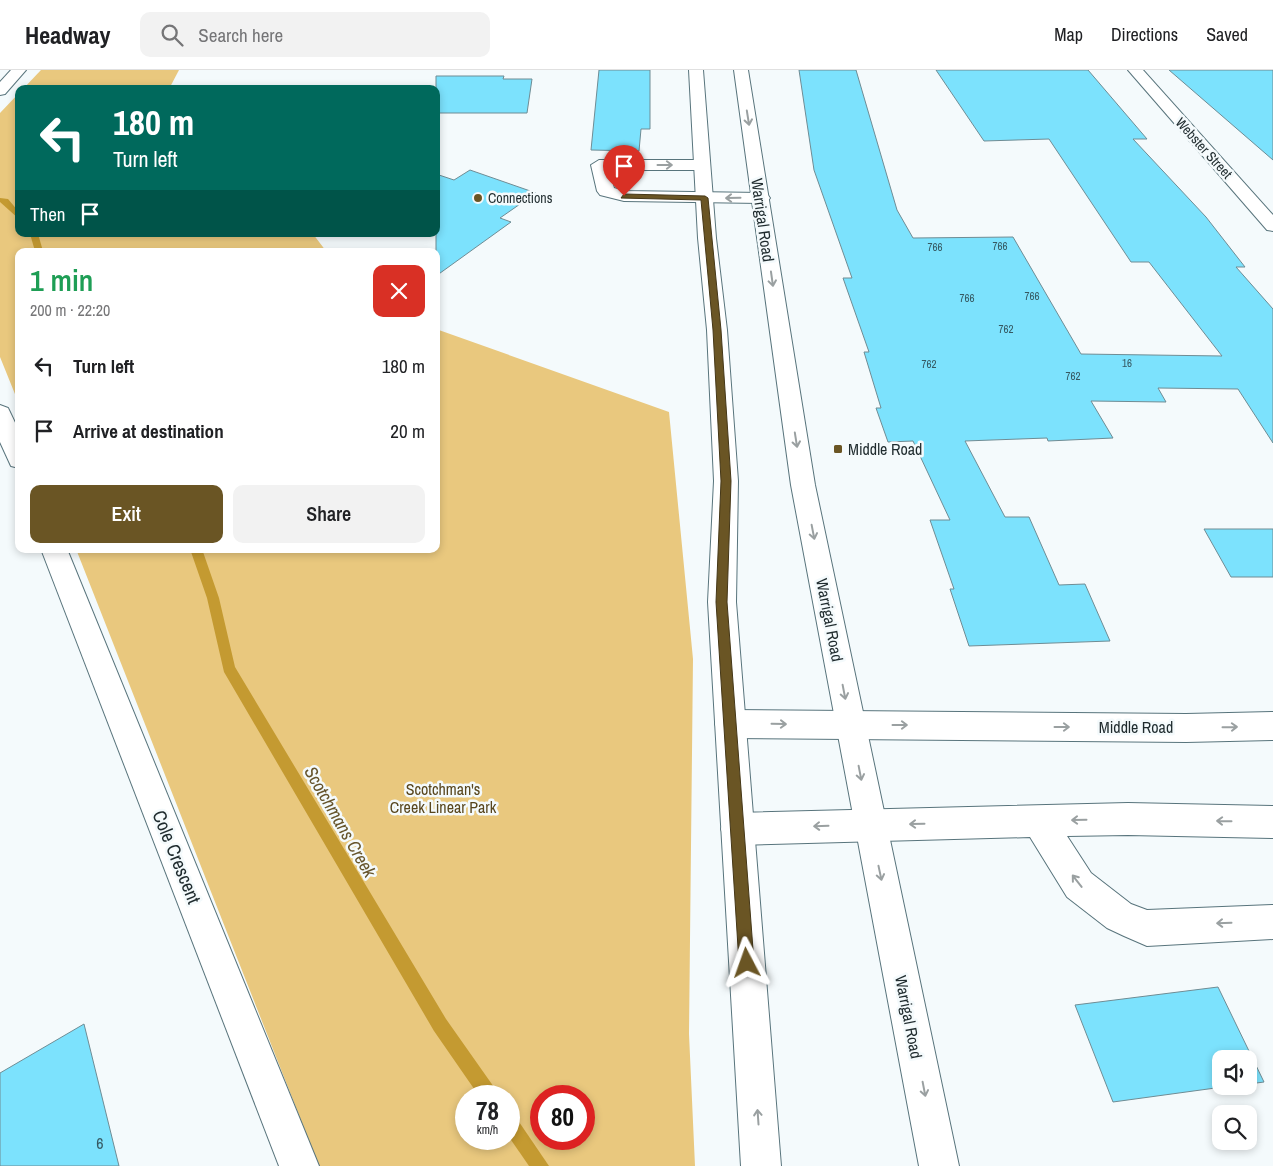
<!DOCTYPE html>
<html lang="en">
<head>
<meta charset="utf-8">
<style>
	:root { --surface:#fff; --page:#f2f2f2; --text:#202124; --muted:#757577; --line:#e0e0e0; --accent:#6a5524 }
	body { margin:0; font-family:"Archivo Narrow",sans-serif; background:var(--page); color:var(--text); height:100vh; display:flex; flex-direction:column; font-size:19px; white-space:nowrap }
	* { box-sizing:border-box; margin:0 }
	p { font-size:16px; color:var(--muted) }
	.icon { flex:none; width:28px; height:28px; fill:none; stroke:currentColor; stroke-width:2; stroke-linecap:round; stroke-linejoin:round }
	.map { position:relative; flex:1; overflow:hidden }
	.drawer { position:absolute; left:15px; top:178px; width:425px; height:305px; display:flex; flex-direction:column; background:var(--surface); border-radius:10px; box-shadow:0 2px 8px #0003 }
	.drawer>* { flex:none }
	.hud { position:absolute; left:15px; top:15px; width:425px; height:152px; border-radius:10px; box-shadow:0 2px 8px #0003; background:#00695c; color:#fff; overflow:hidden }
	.controls { position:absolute; left:1212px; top:980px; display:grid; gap:10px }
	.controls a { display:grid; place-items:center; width:45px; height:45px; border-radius:10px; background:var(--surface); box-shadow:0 2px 8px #0003; font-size:25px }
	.speed { position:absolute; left:455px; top:1015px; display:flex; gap:10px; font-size:25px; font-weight:700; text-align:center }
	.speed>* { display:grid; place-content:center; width:65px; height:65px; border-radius:50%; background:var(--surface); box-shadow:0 2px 8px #0003; line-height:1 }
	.speed small { font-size:12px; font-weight:400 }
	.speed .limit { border:8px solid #d22; background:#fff; color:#111 }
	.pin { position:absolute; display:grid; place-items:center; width:42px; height:42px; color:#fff; margin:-51px -21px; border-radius:50% 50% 50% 0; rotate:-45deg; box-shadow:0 0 5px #0007 }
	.pin .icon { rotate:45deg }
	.me { position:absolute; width:55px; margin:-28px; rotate:356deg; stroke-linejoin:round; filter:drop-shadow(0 0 4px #0008) }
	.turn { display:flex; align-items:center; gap:18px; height:105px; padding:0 15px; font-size:22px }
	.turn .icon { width:65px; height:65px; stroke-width:2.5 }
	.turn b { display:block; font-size:35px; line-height:42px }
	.then { display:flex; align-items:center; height:48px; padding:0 15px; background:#0003; gap:10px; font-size:19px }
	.round { display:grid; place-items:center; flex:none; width:52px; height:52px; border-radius:10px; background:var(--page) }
	.summary { display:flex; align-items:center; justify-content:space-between; height:85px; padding:0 15px }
	h1 { font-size:30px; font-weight:600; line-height:38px; color:#1e9e55 }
	.primary-button { display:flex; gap:10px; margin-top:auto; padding:10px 15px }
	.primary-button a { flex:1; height:58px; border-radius:10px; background:var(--accent); color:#fff; font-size:20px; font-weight:600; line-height:58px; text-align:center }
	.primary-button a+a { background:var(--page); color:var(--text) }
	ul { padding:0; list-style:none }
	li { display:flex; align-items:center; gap:15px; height:65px; padding:0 15px }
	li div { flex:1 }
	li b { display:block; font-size:19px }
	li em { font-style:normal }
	header { display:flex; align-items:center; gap:30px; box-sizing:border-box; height:70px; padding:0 25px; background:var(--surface); border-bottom:1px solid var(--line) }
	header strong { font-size:24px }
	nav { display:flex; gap:28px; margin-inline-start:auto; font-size:18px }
	.search { width:350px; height:45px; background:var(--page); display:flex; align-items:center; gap:12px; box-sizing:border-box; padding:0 18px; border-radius:10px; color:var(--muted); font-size:19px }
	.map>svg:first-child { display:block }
	.green { fill:#e9c87e; fill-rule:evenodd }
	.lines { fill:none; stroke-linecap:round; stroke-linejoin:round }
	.stream { fill:#c49a31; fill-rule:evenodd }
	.building { fill:#7ce2fd; stroke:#6f8c94 }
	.minor-casing { stroke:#58747c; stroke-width:2 }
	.highway-casing { stroke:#58747c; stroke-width:2 }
	.minor { fill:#fff; fill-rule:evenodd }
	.highway { fill:#fff; fill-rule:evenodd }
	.oneway { stroke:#9aa0a1 }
	.route { fill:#6a5524; stroke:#453717 }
	.poi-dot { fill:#6a5524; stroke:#f4fafc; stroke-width:2 }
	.labels { text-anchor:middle; stroke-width:5; stroke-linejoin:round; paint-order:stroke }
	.far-number-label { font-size:11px; fill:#365962 }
	.far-street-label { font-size:14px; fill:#1f2b2e; stroke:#f4fafc }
	.far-poi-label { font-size:14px; fill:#1f2b2e; stroke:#f4fafc; text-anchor:start }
	.street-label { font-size:16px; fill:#1f2b2e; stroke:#f4fafc }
	.poi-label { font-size:16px; fill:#1f2b2e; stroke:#f4fafc; text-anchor:start }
	.park-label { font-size:16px; fill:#58461d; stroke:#f4fafc }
	.near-number-label { font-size:16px; fill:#365962 }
	.water-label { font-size:18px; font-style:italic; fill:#66542b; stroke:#f4fafc }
	.near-street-label { font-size:19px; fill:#1f2b2e; stroke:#f4fafc }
</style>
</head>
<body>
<header>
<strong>Headway</strong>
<div class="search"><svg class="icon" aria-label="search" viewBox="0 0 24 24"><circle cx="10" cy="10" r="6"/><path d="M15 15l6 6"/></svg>Search here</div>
<nav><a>Map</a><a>Directions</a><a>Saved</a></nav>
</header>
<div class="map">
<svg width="1273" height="1096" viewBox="0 0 1273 1096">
	<rect width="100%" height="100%" fill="#f4fafc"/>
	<g class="green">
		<path d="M41 0H179L169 19H23Z"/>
		<path d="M19 23V164H313L326 181H19V334L0 287V43Z"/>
		<path d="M436 259 669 342 693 589 689 964 695 1096H319L76 479H436ZM466 1026H509V1069H466ZM541 1026H584V1069H541Z"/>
	</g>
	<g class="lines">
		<g class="stream">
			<path d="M0 128 8 129 19 142V149L0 132Z"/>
			<path d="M30 164H38L43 181H35Z"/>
			<path d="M190 479H202L219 528 235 597 446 949 496 1020 499 1026H479L434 961 224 602 207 528Z"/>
			<path d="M509 1043 515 1046 549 1096H529L509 1067Z"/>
		</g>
	</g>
	<g class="building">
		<path d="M599 0H650V59H641L639 81 591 80Z"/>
		<path d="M799 0H856L897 140 913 168 1013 167 1081 284 1222 286 1149 192H1131L1049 69 984 71 936 0H1088L1147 69H1133L1206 147 1245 197H1236L1273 239V373L1238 319 1158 318 1166 332 1091 331 1113 368 1048 371 1047 368 965 371 1005 447H1029L1059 515 1085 514 1110 571 969 576 950 519H954L930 450H950L913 371 888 372 876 338H881L864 282H869L843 208H852L814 100Z"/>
		<path d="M1169 0H1273V90Z"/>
		<path d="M436 6H504L503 9H532L527 43H436Z"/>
		<path d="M470 100 536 123 500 148 511 152 436 206V104L454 110Z"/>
		<path d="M1204 459H1273V507H1231Z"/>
		<path d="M1218 917 1264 1012 1249 1014V989H1221V1016H1230L1113 1032 1075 935Z"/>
		<path d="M84 954 119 1096H0V1003Z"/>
	</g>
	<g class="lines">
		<g class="minor-casing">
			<g id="minor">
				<path d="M11 0H26L5 24 0 25V12Z"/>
				<path d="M1128 0H1143L1273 145V161L1267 160Z"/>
				<path d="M599 90H702L710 95 702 100H609L614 118 625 121 761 123 767 124 770 128 767 132 761 133 624 131 600 125 597 121 591 95Z"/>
				<path d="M0 335 8 338 19 361V398L11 396 0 372Z"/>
				<path d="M41 479H67L319 1096H279Z"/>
				<path d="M730 640 1186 644 1273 642V670L1186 672 730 668 719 664 715 654 719 644Z"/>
				<path d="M1128 733 1273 736V768L1128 765 1067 766 1091 803 1131 834 1147 840 1273 835V869L1147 876 1124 866 1107 858 1067 827 1030 767 737 775 725 770 721 759 725 748 737 743Z"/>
			</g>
		</g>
		<g class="highway-casing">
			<g id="highway">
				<path d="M689 0H703L716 168 727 260 738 411 736 532 781 1096H741L708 532 714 411 707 260 698 168Z"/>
				<path d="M734 0H748L815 415 959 1096H919L791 415Z"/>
			</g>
		</g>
		<use href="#minor" class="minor"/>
		<use href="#highway" class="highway"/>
	</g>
	<defs><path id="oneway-shaft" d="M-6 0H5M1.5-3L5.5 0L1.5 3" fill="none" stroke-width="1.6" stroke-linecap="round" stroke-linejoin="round" transform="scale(1.25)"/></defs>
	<g class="oneway">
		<use href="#oneway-shaft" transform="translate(748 48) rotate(81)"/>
		<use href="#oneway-shaft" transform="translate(665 95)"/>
		<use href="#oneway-shaft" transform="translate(733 128) rotate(179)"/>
		<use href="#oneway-shaft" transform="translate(772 209) rotate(82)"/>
		<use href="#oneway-shaft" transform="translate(796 370) rotate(81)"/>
		<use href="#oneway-shaft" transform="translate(813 462) rotate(79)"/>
		<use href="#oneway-shaft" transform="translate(844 622) rotate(79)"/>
		<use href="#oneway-shaft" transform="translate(779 654) rotate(1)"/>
		<use href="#oneway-shaft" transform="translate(900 655)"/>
		<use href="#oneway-shaft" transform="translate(1062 657)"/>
		<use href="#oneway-shaft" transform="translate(1230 657) rotate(-1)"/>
		<use href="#oneway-shaft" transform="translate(860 703) rotate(79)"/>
		<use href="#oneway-shaft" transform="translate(1079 750) rotate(179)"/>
		<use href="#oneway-shaft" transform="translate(1224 751) rotate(-179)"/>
		<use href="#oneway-shaft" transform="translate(917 754) rotate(179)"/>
		<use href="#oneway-shaft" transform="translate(821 756) rotate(178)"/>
		<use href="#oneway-shaft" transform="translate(880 803) rotate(78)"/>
		<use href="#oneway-shaft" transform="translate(1077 811) rotate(-128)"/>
		<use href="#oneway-shaft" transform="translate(1224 853) rotate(178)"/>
		<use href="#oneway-shaft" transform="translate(924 1019) rotate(79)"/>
		<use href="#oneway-shaft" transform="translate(758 1047) rotate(-94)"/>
	</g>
	<path class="route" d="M624 124 705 126 708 128 721 260 731 411 727 532 754 893 752 899 747 901 742 899 739 893 716 532 721 411 713 260 701 130 621 128Z"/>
	<g class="poi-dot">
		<circle cx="478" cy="128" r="5"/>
		<rect x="833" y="374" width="10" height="10" rx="2.5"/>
	</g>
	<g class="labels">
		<g class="far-number-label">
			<text x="1000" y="180">766</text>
			<text x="935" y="181">766</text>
			<text x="1032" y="230">766</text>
			<text x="967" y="232">766</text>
			<text x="1006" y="263">762</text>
			<text x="1127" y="297">16</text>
			<text x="929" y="298">762</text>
			<text x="1073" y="310">762</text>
		</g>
		<g class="far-street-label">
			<text transform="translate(1204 78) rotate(48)" y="5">Webster Street</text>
		</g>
		<g class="far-poi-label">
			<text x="488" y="133">Connections</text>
		</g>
		<g class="street-label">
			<text transform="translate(763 150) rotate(82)" y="6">Warrigal Road</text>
			<text transform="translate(830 550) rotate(79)" y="6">Warrigal Road</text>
			<text x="1136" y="663">Middle Road</text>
			<text transform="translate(909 947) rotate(79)" y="6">Warrigal Road</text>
		</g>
		<g class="poi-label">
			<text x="848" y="385">Middle Road</text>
		</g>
		<g class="park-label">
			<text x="443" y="725">Scotchman's<tspan x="443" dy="18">Creek Linear Park</tspan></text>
		</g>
		<g class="near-number-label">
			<text x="100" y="1079">6</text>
		</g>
		<g class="water-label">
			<text transform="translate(340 752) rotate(60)" y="6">Scotchmans Creek</text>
		</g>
		<g class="near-street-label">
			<text transform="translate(177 787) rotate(68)" y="7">Cole Crescent</text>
		</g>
	</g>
</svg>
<div class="controls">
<a><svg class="icon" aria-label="sound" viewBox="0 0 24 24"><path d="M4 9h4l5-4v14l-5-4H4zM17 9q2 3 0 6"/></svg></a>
<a><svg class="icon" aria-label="search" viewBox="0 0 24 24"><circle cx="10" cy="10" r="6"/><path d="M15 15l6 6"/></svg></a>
</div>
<div class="speed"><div>78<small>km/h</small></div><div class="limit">80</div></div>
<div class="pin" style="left:624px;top:126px;background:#d93025"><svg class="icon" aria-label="arrive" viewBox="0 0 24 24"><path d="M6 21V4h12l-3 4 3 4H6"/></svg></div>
<svg class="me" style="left:747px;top:893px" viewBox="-20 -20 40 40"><path d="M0-17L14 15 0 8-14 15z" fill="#6a5524" stroke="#fff" stroke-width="4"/></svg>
<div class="hud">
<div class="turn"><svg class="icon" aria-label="left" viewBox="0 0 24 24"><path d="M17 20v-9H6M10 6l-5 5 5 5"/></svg><div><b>180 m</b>Turn left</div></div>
<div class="then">Then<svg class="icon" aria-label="arrive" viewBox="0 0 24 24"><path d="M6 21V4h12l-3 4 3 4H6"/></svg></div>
</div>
<section class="drawer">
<div class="summary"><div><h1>1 min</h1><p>200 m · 22:20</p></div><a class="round" style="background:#d93025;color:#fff"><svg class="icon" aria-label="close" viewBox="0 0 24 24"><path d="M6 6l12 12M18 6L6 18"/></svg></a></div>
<ul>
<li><svg class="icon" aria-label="left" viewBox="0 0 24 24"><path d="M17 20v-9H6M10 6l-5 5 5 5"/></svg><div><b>Turn left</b></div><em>180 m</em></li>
<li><svg class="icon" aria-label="arrive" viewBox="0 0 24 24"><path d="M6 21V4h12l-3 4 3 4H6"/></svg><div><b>Arrive at destination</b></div><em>20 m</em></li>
</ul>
<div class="primary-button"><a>Exit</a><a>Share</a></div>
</section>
</div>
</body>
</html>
